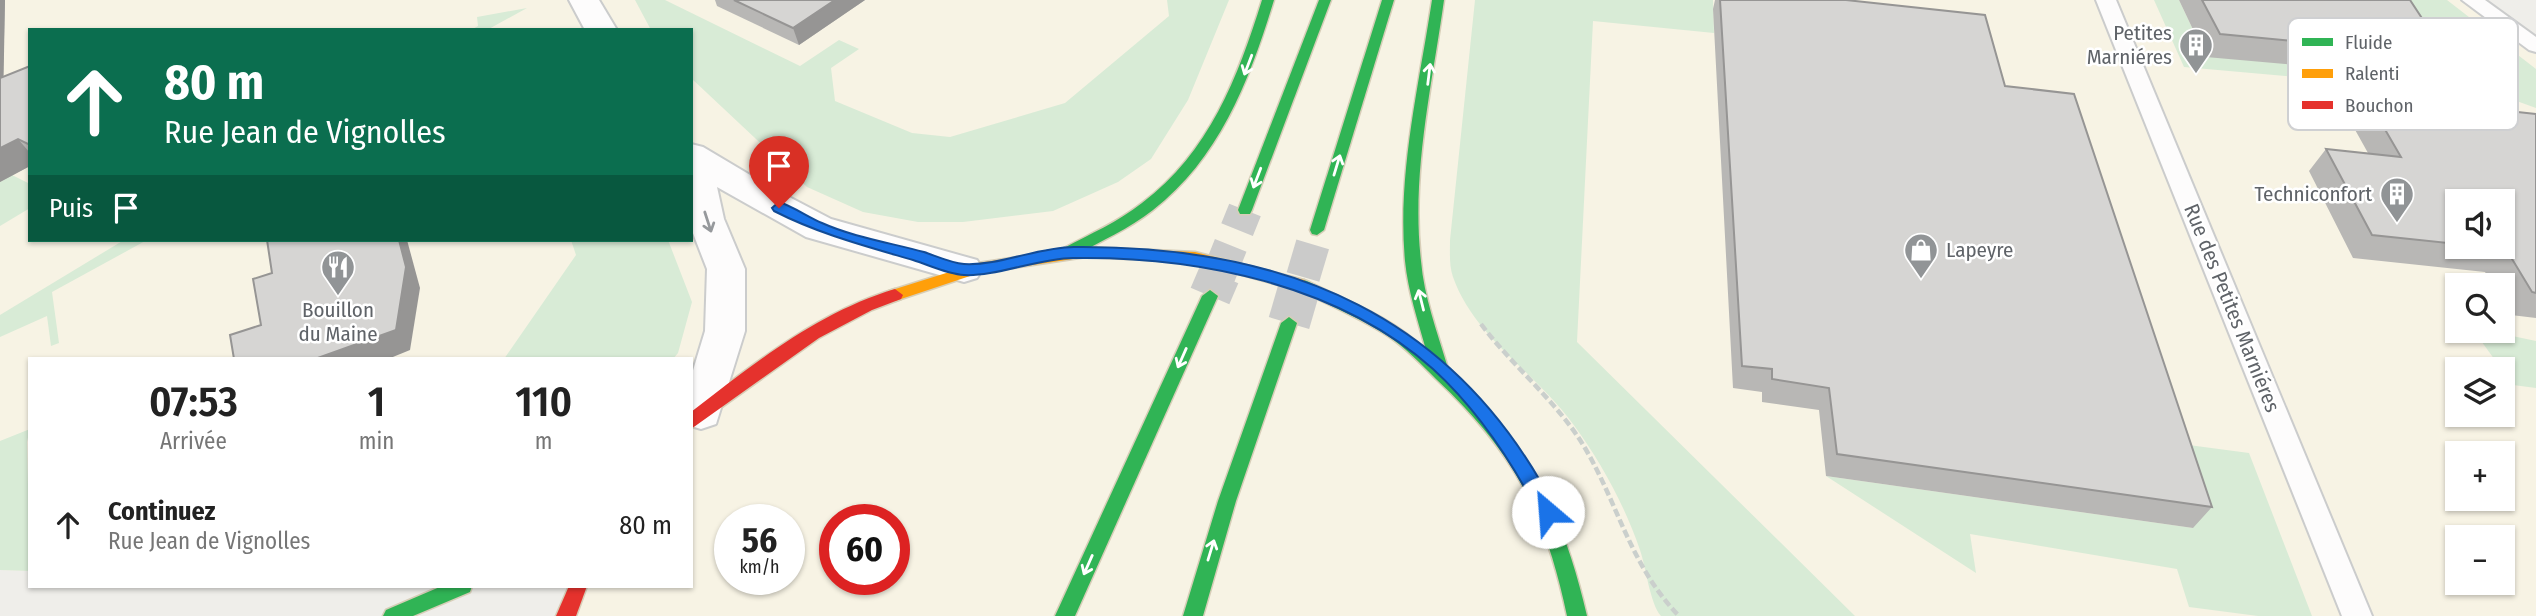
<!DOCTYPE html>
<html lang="fr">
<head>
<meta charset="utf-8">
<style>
	:root { --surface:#fff; --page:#f6f6f6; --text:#222; --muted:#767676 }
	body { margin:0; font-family:"Fira Sans Condensed",sans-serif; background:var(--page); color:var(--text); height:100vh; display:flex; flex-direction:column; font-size:26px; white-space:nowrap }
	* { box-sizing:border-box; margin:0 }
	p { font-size:23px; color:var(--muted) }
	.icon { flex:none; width:38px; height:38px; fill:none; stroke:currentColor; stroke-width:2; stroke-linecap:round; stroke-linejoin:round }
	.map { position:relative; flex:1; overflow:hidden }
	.drawer { position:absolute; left:28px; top:357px; width:665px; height:231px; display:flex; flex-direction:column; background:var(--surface); border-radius:0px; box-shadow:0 2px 5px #0004 }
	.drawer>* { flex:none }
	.banner { position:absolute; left:28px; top:28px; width:665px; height:214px; border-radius:0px; box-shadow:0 2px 5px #0004; background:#0b6e4f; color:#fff; overflow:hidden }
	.tools { position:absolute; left:2445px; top:189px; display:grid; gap:14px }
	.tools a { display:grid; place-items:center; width:70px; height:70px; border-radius:0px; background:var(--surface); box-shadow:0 2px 5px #0004; font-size:35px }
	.speed { position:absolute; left:714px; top:504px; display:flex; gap:14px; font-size:35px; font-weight:700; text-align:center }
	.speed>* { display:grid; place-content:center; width:91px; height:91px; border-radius:50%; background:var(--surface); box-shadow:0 2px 5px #0004; line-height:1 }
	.speed small { font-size:18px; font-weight:400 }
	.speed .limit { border:10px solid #d22; background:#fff; color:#111 }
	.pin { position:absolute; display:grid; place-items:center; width:60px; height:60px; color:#fff; margin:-72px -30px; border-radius:50% 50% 50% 0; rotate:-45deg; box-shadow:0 0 7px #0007 }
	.pin .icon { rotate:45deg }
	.me { position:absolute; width:77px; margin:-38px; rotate:333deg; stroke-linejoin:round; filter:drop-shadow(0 0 5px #0008) }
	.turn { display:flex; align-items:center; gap:24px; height:147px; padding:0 21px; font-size:32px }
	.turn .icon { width:91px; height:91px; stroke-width:2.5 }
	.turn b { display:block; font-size:49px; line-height:60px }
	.then { display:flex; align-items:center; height:66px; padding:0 21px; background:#0003; gap:14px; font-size:26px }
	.eta { display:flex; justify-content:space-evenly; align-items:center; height:119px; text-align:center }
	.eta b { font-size:42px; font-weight:600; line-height:49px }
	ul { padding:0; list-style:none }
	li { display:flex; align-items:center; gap:21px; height:98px; padding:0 21px }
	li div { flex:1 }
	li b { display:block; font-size:26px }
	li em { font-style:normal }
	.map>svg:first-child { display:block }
	.commercial { fill:#f7f3e4; fill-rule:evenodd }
	.green { fill:#d8ebd6 }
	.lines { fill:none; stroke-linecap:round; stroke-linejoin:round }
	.primary-tunnel-far1 { stroke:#cbcbca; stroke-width:34; stroke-dasharray:34 17; stroke-linecap:butt }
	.primary-tunnel { stroke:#cbcbca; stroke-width:42; stroke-dasharray:42 21; stroke-linecap:butt }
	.lane-casing { stroke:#cbcccc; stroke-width:4 }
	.street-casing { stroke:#cbcccc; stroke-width:4 }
	.fast-casing { stroke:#d7ceb8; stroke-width:3 }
	.slow-casing { stroke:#d7ceb8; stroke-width:3 }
	.jam-casing { stroke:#d7ceb8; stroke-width:3 }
	.path { stroke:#cacfcc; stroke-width:4.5; stroke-dasharray:8 3.5; stroke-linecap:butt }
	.lane { fill:#fdfcfc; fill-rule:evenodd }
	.street { fill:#fdfcfc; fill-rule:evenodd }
	.fast { fill:#30b455; fill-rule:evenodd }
	.slow { fill:#ff9f0a; fill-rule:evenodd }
	.jam { fill:#e5322d; fill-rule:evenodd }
	.wall { fill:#b8b7b5; fill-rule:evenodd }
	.shaded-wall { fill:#969594 }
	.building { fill:#d6d5d3; stroke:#969594; stroke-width:2 }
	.oneway { stroke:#fff }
	.oneway2 { stroke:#96999c }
	.route { fill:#1a73e8; stroke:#114b97; stroke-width:2 }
	.labels { text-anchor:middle; stroke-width:5; stroke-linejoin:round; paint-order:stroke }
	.poi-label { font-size:21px; fill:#5f6368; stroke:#fff; text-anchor:end }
	.street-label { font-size:21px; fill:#5f6368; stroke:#fff }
	.key { fill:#fff; stroke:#cfd0d2; stroke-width:2 }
	.key-label { font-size:19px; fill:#5f6368 }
</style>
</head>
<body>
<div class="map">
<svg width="2536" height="616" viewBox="0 0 2536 616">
	<rect width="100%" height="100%" fill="#efeeea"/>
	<path class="commercial" d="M0 0H2472L2536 46V616H566L578 586H691V359H30V571L0 570ZM30 30H691V240H30ZM2457 201H2502V247H2457ZM2457 285H2502V331H2457ZM2457 369H2502V415H2457ZM2457 453H2502V499H2457ZM730 520H789V579H730ZM835 520H894V579H835ZM2457 537H2502V583H2457Z"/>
	<g class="green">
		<path d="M635 0H665L800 66 839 40 859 49 831 68 835 101 912 133 950 137 1065 103 1169 16 1167 0H1229L1188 100 1151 159 1118 182 1053 211 963 222H918L863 212 807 187 691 78V30H651Z"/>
		<path d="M1475 0H1713L1714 33 1593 21 1577 342 1855 616H1661C1650 604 1646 567 1640 550 1625 506 1601 462 1573 424 1535 372 1474 337 1453 277 1449 266 1450 252 1450 240Z"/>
		<path d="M2154 0H2179L2206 57 2380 0H2447L2536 69V108L2500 95 2184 67Z"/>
		<path d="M527 8 487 30H471L478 26 477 17Z"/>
		<path d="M12 175 30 184V208L0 226V182Z"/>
		<path d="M124 240H147L52 292 59 343 51 346 47 316 0 337V315Z"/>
		<path d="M571 240H668L692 302 678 353 673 359H504L576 255Z"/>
		<path d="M2503 334 2536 341V388L2513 385 2479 338Z"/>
		<path d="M30 429 27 442 30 571 0 570V441Z"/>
		<path d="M2166 442 2249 453 2312 616H2258L2189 607 2177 569 1970 534 1976 573 1826 476 2193 528Z"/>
	</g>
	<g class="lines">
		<g class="primary-tunnel-far1">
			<path d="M1218 277 1245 210"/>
			<path d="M1303 277 1317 230"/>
		</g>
		<g class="primary-tunnel">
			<path d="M1210 296 1219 275"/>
			<path d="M1289 323 1303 275"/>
		</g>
		<g class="lane-casing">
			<g id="lane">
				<path d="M2096 0H2116L2372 616H2342Z"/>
				<path d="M2462 0H2485L2536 37V52L2529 50Z"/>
			</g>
		</g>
		<g class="street-casing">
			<g id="street">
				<path d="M569 0H599L617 30H585Z"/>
				<path d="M691 144 703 147 772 188 831 219 977 260 983 269 977 278 964 282 806 237 717 187 724 219 745 269V331L716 424 701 429 691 426V377L705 331 707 269 691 228Z"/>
			</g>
		</g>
		<g class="fast-casing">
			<g id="fast">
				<path d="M1262 0H1274C1250 79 1220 158 1153 210 1129 229 1101 241 1074 256H1064L1061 252 1064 248C1090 234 1118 222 1142 203 1209 153 1238 77 1262 0Z"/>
				<path d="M1319 0H1331L1252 210 1250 214H1240L1238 210Z"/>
				<path d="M1382 0H1394L1324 230 1317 235 1312 234 1310 230Z"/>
				<path d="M1432 0H1444C1432 86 1411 174 1421 261 1424 297 1437 331 1447 365L1445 368C1527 443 1562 508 1587 616H1567C1545 512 1514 452 1436 379 1421 364 1406 348 1388 336 1360 318 1329 305 1299 290L1296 286 1304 280 1309 282C1350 302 1393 318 1426 350 1418 321 1408 291 1405 261 1397 174 1419 86 1432 0Z"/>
				<path d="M1210 290 1218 296 1075 616H1055L1202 296Z"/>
				<path d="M1289 317 1297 323 1236 501 1203 616H1183L1218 501 1281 323Z"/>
				<path d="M442 586H472L470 592 413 616H383L386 610Z"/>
			</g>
		</g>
		<g class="slow-casing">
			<path id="slow" d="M1086 247 1195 252 1304 280 1312 286 1304 292 1195 262 1086 257 979 273 895 301 887 295 889 291 978 263Z"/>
		</g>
		<g class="jam-casing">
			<g id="jam">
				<path d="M895 289 903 295 901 299 872 310 819 338 691 429V412C753 364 818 312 895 289Z"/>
				<path d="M569 586H587L576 616H556Z"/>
			</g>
		</g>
		<path class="path" d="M1481 324C1513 367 1557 401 1585 448 1619 506 1630 565 1679 616"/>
		<use href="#lane" class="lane"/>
		<use href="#street" class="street"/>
		<use href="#fast" class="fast"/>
		<use href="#slow" class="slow"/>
		<use href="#jam" class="jam"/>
	</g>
	<g class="wall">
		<path d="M0 0H5L3 77 30 66V166L0 182Z"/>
		<path d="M715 0H865L799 45 717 6Z"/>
		<path d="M1715 0H1846L2005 86 2212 507 2193 528 1826 476 1819 410 1762 402V392L1733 388 1713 9Z"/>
		<path d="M2179 0H2410L2481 108 2536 114V318L2511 315 2502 301V285H2493L2485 272 2353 258 2309 171 2326 149 2368 153 2320 67 2206 57ZM2457 201 2502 247H2457Z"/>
	</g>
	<g class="shaded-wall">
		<path d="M0 0H5L3 108 0 105Z"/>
		<path d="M835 0H865L799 45 793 28Z"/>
		<path d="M18 139 30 153V166L0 182V148Z"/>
		<path d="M399 240H407L420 288 410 350 388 359H315Z"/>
	</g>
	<g class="building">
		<path d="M734 0H835L793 28Z"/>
		<path d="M1720 0H1846L1985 15 2005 86 2074 94 2212 507 1837 454 1829 388 1772 379V369L1742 366Z"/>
		<path d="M2202 0H2410L2481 108 2536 114V293L2532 292 2506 249 2482 247H2502V201H2457V244L2372 235 2326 149 2401 157 2336 45 2220 34Z"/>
		<path d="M30 66V145L18 139 0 148V78Z"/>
		<path d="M267 240H399L406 267 396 330 315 359H234L230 335 261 325 253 279 272 273Z"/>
	</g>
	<defs><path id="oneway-shaft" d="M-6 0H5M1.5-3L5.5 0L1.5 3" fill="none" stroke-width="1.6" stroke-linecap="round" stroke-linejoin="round" transform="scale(1.75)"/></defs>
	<g class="oneway">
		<use href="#oneway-shaft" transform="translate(1248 65) rotate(111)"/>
		<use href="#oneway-shaft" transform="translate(1429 74) rotate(-83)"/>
		<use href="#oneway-shaft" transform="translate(1337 165) rotate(-73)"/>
		<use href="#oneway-shaft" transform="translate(1257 178) rotate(111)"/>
		<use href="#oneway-shaft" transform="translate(1421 300) rotate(-104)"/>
		<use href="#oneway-shaft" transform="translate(1182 358) rotate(114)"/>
		<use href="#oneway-shaft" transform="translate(1211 550) rotate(-73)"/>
		<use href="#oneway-shaft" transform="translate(1088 565) rotate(114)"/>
	</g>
	<use class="oneway2" href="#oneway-shaft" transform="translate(708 222) rotate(72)"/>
	<path class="route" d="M779 202C794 207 808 217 822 223 853 237 891 243 924 252 936 256 951 263 964 264 999 266 1038 247 1074 247 1287 245 1458 315 1557 512L1554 518H1541C1513 463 1479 411 1433 369 1338 284 1197 256 1073 258 1040 258 994 277 964 275 947 274 929 265 913 260 865 246 819 234 774 211L772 208Z"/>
	<defs>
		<g id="building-pin" transform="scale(1.75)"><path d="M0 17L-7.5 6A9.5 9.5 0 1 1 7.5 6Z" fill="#919496" stroke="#fff"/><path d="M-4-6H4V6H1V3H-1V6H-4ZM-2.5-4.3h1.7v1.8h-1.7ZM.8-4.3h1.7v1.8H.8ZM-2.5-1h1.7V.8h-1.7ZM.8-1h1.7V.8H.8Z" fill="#fff"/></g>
		<g id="shop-pin" transform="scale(1.75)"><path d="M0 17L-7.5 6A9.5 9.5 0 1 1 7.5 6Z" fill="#919496" stroke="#fff"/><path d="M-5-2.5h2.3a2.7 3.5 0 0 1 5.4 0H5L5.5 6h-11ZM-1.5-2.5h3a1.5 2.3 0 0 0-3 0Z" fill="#fff"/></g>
		<g id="restaurant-pin" transform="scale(1.75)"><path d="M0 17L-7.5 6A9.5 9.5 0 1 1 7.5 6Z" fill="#919496" stroke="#fff"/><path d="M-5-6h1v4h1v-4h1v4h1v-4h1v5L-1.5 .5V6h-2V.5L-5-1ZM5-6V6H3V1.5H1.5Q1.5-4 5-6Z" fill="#fff"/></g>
	</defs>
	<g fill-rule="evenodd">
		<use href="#building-pin" x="2196" y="45"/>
		<use href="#building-pin" x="2397" y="194"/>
		<use href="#shop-pin" x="1921" y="250"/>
		<use href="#restaurant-pin" x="338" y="267"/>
	</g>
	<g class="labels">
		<g class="poi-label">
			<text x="2172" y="40">Petites<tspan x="2172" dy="24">Marniéres</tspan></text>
			<text x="2372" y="201">Techniconfort</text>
			<text x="1946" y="257" text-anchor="start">Lapeyre</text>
			<text x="338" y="317" text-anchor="middle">Bouillon<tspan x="338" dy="24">du Maine</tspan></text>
		</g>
		<g class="street-label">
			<text transform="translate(2232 308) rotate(68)" y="7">Rue des Petites Marniéres</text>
		</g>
	</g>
	<rect x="2288" y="18" width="230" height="112" rx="10" class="key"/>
	<rect x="2302" y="38" width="31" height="8" fill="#30b455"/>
	<rect x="2302" y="69" width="31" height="9" fill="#ff9f0a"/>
	<rect x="2302" y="101" width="31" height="8" fill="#e5322d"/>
	<g class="key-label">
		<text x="2345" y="49">Fluide</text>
		<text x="2345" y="80">Ralenti</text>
		<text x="2345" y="112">Bouchon</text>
	</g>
</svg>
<div class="tools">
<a><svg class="icon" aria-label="sound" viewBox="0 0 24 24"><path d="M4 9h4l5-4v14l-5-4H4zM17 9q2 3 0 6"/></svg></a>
<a><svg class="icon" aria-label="search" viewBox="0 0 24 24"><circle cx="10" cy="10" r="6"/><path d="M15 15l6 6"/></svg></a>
<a><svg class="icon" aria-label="layers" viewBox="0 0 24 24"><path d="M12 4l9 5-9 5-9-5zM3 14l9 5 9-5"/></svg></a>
<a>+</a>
<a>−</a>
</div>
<div class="speed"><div>56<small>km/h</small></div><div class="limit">60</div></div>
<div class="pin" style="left:779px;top:208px;background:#d93025"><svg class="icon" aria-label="arrive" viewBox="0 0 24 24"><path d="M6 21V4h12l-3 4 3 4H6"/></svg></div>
<svg class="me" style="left:1548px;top:512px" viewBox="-20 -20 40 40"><circle r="19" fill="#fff"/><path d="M0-13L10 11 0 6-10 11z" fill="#1a73e8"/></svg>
<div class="banner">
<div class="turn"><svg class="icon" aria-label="ahead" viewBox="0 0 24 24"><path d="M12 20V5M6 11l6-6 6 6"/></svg><div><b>80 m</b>Rue Jean de Vignolles</div></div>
<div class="then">Puis<svg class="icon" aria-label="arrive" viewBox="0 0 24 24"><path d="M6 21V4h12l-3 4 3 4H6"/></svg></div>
</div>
<section class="drawer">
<div class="eta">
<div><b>07:53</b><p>Arrivée</p></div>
<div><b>1</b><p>min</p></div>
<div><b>110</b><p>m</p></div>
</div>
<ul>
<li><svg class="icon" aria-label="ahead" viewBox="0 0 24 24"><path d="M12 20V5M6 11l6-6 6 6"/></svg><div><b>Continuez</b><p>Rue Jean de Vignolles</p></div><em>80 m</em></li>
</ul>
</section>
</div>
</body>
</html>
